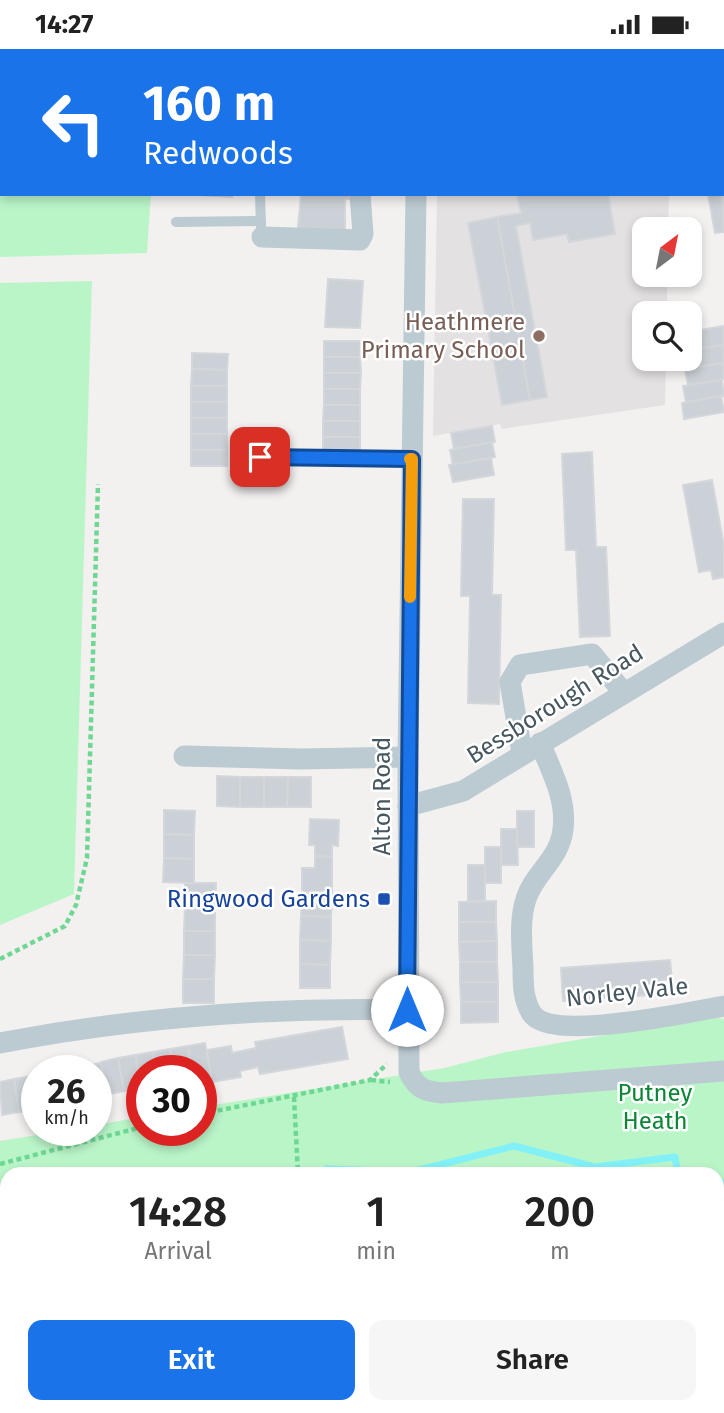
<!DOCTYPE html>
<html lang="en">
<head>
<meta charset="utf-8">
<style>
	:root { --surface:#fff; --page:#f6f6f6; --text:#222; --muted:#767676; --accent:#1a73e8 }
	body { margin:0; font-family:"Fira Sans",sans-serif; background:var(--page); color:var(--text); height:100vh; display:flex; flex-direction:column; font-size:26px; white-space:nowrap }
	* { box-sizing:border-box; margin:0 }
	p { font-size:23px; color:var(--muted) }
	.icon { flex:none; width:38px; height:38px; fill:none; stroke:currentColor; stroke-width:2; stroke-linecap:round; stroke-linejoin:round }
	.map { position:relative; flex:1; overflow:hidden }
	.side { position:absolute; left:0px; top:1118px; width:724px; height:247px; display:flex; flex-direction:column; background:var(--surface); border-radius:21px 21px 0 0; box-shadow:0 4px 10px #0003 }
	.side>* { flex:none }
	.top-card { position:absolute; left:0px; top:0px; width:724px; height:147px; box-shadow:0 4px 10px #0003; background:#1a73e8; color:#fff; overflow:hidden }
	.needle { width:46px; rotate:32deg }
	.buttons { position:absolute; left:632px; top:168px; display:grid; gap:14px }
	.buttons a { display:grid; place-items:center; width:70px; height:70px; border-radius:14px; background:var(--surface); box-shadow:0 4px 10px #0003; font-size:35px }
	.speed { position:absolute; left:21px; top:1006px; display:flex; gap:14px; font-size:35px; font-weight:700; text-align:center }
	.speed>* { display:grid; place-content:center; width:91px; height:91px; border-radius:50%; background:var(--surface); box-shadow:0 4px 10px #0003; line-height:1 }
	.speed small { font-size:18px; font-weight:400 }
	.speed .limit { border:10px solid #d22; background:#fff; color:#111 }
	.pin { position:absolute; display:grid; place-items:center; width:60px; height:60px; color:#fff; margin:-30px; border-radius:14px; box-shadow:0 4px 10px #0006 }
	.me { position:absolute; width:77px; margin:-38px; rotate:0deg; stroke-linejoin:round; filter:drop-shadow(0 0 5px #0008) }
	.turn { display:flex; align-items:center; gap:24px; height:147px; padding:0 28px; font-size:32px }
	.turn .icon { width:91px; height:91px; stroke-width:2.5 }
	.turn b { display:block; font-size:49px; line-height:60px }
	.eta { display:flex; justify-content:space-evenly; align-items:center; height:119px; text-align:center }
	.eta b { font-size:42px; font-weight:600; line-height:49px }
	.primary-button { display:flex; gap:14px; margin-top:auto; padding:14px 28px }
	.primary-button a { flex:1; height:80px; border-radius:14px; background:var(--accent); color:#fff; font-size:28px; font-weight:600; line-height:80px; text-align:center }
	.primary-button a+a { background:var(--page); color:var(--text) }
	.status { display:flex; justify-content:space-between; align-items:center; height:49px; padding:0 35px; background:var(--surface); direction:ltr }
	.status svg { height:19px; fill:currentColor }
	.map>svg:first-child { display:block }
	.education { fill:#e4e1e2 }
	.green { fill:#baf5c8 }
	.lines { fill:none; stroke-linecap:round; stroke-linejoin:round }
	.stream { stroke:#82f0f7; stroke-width:7 }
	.building { fill:#cbd1d6; stroke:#d3d7dc; stroke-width:2 }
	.path { stroke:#6ed793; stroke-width:4.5; stroke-dasharray:5 3.5; stroke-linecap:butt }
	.service { stroke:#bccad1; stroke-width:10 }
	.minor { stroke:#bccad1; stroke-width:21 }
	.trunk { stroke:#98b8cb; stroke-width:37 }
	.route-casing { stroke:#114b97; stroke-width:18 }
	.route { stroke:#1a73e8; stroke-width:12 }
	.slow { stroke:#f59e0b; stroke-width:12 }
	.education-dot { fill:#8d6e63; stroke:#fff; stroke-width:2.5 }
	.transit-dot { fill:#1a4fb4; stroke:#fff; stroke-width:2.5 }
	.labels { text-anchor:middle; stroke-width:5; stroke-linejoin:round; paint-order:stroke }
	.education-label { font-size:24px; fill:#785e54; stroke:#fff; text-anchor:end }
	.street-label { font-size:24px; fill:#465760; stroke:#fff }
	.transit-label { font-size:24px; fill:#164399; stroke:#fff; text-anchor:end }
	.park-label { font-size:24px; fill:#0c8537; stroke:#fff }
</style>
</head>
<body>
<div class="status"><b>14:27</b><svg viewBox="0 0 49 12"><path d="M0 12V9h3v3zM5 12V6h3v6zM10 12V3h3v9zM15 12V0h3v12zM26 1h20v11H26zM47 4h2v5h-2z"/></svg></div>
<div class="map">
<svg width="724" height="1364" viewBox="0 0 724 1364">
	<rect width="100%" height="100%" fill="#f3f0f0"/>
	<g class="education">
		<path d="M439 0H724V85L723 2Z"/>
		<path d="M437 145H669L668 180H644V226H667V264H644V310H666L665 356 502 380 500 375 433 387Z"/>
	</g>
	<g class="green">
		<path d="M0 0H160L2 2V145H151L147 204 0 208Z"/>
		<path d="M92 232 74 845 0 876V234Z"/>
		<path d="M711 968 724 970V1165H718V1125H7V1358H718V1253H724V1364H0V1092L62 1082H96V1076L142 1068V1082H201V1058L444 1019 506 1003Z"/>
	</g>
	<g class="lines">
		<g class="stream">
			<path d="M327 1120 411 1123 514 1097 595 1118 675 1108 678 1125"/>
			<path d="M718 1134H724"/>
			<path d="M718 1327 724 1320"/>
			<path d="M510 1358 518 1364"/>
			<path d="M683 1364 689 1358"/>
		</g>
	</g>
	<g class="building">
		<path d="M191 0H235L191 2Z"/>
		<path d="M507 0H555L556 2H507Z"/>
		<path d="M555 0H670V2H556Z"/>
		<path d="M723 94 724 183 715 184 708 145H723Z"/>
		<path d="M185 145H232V148Z"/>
		<path d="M305 145H349V150H345V190L297 188 301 147Z"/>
		<path d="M517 145H608L615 185 569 193 567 185 533 191 530 174 516 177 547 348 530 351 497 168 521 164Z"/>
		<path d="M497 168 530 351 502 356 468 174Z"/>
		<path d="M328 230 363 232 360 279 325 278Z"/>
		<path d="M723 277 724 296 690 301V283Z"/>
		<path d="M324 292H361L360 308H324Z"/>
		<path d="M723 296 724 314 689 319 690 301Z"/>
		<path d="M192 304 228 305 227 321 192 320Z"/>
		<path d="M324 308H360L361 324H324Z"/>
		<path d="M723 314 724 330 688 336 685 320Z"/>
		<path d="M192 320 227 321V337H191Z"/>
		<path d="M324 324H361L360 340H324Z"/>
		<path d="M722 331 724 347 686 353 683 337Z"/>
		<rect x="191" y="337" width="36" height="16"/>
		<rect x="324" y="340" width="36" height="16"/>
		<path d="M721 347 724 363 684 370 682 354Z"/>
		<rect x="191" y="353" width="36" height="16"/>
		<path d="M324 356H360V372H323Z"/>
		<rect x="191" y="369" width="36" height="16"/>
		<rect x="323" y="372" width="37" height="16"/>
		<path d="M492 377 495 393 454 400 451 384Z"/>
		<rect x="191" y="385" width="36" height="16"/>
		<path d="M323 388H360V405L323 404Z"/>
		<path d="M492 393 495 408 453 416 450 401Z"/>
		<rect x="191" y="401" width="36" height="16"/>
		<path d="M592 403 596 498H606L610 587 580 588 576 501H566L562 405Z"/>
		<path d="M491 409 494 426 453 433 449 416Z"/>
		<path d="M712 431 724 497V528L713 530 711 521 699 523 683 436Z"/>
		<path d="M463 450H494L492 546H501L499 655 468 654 470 547H461Z"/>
		<path d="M217 727 240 728V758L217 757Z"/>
		<rect x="240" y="728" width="24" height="30"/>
		<path d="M264 728H288L287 758H264Z"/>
		<path d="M288 728H311V758H287Z"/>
		<path d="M164 761 195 762 194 786 164 785Z"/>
		<rect x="517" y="762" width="17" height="36"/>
		<path d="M310 770 339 771 338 797 332 796V808L315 807V796H309Z"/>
		<path d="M501 780H517L518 816H501Z"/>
		<path d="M164 785 194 786V810L164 809Z"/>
		<rect x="485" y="798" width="16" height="36"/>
		<path d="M315 807 332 808V843H302V819H315Z"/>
		<path d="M164 809 194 810V834L163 833Z"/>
		<rect x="468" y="816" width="17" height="36"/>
		<path d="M185 834H216L215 858H185Z"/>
		<path d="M302 843H332L331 868 301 867Z"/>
		<path d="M496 852V873H459V853Z"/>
		<path d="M185 858H215V882H184Z"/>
		<path d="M301 867 331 868V892L300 891Z"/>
		<path d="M459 873H496L497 892 459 893Z"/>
		<rect x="184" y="882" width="31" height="24"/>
		<path d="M300 891 331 892 330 916 300 915Z"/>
		<path d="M497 892V913H460L459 893Z"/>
		<path d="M184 906H215L214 930H183Z"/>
		<path d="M670 911 672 930 662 931 663 945 563 952 561 919Z"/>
		<path d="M460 913H497L498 933H460Z"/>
		<path d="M300 915 330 916V939H300Z"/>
		<rect x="183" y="930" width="31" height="24"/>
		<path d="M460 933H498V953H461Z"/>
		<path d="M461 953H498V973L461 974Z"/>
		<path d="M342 978 348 1010 260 1025 258 1018 240 1022 241 1028 212 1033 207 1001 231 997 232 1004 256 999 255 993Z"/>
		<path d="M205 994 211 1027 201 1029V1022H192L188 997Z"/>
		<path d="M188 997 192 1022H174L170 1000Z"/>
		<path d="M170 1000 174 1022H156L153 1003Z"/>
		<path d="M153 1003 156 1022H142L141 1039 135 1006Z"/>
		<path d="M135 1006 141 1039 124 1042 118 1009Z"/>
		<path d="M118 1009 124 1042 106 1046 101 1013Z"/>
		<path d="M101 1014 106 1048 96 1050V1022H84L83 1017Z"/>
		<path d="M83 1017 84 1022H66V1021Z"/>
		<path d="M37 1026V1060L31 1027Z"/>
		<path d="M31 1027 37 1060 19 1063 14 1030Z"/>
		<path d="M14 1030 19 1063 2 1066 0 1033Z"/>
		<path d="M141 1358H178L179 1360 142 1364Z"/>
	</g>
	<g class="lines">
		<g class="path">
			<path d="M0 910 65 877 76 856 87 809 98 435"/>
			<path d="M371 1031 390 1033"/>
			<path d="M294 1048 298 1125"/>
			<path d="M201 1065 370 1031 387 1015"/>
			<path d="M0 1115 142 1078"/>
			<path d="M718 1281 724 1274"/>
			<path d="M329 1358 331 1364"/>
			<path d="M273 1364 277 1358"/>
			<path d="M639 1364 645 1358"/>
		</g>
		<g class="service">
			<path d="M260 145 261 178"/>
			<path d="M176 173 261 172"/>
			<path d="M260 408 412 410"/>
		</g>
		<g class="minor">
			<path d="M417 0V2"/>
			<path d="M361 2V0"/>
			<path d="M416 145 408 708 409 1023C417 1040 424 1042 442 1044L724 1022"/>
			<path d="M262 188 360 191 363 185 360 145"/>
			<path d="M540 694C551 721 567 750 563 780 560 810 534 824 526 850 519 871 522 897 523 919 523 935 523 951 532 965 553 993 690 963 724 957"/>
			<path d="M522 704 510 633 520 616 592 605 623 643"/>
			<path d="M184 707 301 710 408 708"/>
			<path d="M408 757 463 742 724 584"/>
			<path d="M0 994C135 968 270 958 407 961"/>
		</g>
		<g class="trunk">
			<path d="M718 1196H724"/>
			<path d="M718 1229H724"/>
			<path d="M0 1233 7 1232"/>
			<path d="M0 1263H7"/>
		</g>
	</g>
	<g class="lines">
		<g class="route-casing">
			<path id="route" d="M260 408 412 410 407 961"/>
		</g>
		<use href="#route" class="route"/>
		<path class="slow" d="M410 410H412L410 548"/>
	</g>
	<circle class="education-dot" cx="539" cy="287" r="7"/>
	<rect class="transit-dot" x="377" y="843" width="14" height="14" rx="3.5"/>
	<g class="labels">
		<g class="education-label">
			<text x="525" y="281">Heathmere<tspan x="525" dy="28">Primary School</tspan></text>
		</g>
		<g class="street-label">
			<text transform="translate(555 655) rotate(-32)" y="8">Bessborough Road</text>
			<text transform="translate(382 747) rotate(-90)" y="8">Alton Road</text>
			<text transform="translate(627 943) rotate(-6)" y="8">Norley Vale</text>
		</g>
		<g class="transit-label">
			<text x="370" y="858">Ringwood Gardens</text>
		</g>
		<g class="park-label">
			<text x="655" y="1052">Putney<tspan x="655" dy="28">Heath</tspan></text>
		</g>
	</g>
</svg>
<div class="buttons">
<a><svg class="needle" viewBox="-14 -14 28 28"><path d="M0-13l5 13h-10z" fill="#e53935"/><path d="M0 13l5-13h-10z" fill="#767676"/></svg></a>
<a><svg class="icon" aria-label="search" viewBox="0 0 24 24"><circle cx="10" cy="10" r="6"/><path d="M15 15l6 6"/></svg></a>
</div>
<div class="speed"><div>26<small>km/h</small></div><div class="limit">30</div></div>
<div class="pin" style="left:260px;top:408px;background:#d93025"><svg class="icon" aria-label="arrive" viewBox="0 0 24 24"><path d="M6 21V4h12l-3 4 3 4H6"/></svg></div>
<svg class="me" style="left:407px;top:961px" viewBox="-20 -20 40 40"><circle r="19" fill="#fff"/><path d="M0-13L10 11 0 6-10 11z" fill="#1a73e8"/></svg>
<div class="top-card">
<div class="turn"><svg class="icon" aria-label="left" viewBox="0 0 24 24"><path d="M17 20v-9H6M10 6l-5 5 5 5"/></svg><div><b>160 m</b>Redwoods</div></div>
</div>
<section class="side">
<div class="eta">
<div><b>14:28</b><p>Arrival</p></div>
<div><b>1</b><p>min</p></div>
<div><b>200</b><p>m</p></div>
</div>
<div class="primary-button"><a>Exit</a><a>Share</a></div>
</section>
</div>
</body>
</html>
